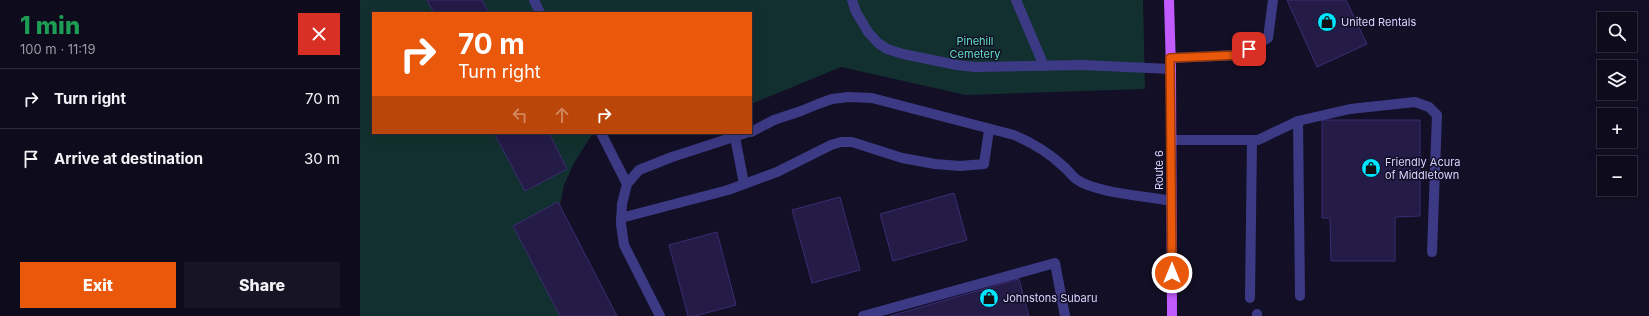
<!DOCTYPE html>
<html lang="en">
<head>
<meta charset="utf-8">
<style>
	:root { --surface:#0e0b1c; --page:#171425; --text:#f1f3f6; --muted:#9b9ba3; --line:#2e2b3b; --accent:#ea580c }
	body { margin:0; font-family:Inter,sans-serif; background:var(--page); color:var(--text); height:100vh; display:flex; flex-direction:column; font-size:15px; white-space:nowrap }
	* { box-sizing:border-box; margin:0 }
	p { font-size:13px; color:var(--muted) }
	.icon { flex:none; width:22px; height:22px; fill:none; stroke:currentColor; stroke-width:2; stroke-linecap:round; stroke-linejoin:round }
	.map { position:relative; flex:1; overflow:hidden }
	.sheet { display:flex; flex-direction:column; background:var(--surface); width:360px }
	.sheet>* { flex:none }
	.guide { position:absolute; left:12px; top:12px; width:380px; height:122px; border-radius:0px; box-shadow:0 4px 16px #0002,0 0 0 1px var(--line); background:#ea580c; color:#fff; overflow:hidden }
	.controls { position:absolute; left:1237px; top:12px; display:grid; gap:8px }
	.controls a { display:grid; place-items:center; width:40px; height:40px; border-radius:0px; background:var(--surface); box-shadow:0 4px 16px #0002,0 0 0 1px var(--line); font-size:20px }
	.pin { position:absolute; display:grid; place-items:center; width:34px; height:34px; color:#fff; margin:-17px; border-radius:8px; box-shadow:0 2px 6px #0006 }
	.me { position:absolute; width:44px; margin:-22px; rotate:0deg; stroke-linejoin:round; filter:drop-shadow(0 0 3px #0008) }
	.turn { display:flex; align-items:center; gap:14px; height:84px; padding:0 20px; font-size:18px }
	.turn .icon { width:52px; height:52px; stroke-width:2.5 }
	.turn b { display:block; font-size:28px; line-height:34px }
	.lanes { display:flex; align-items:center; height:38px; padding:0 20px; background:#0003; justify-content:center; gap:20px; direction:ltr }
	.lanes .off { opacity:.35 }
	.round { display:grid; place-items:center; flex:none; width:42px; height:42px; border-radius:0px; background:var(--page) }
	.head { display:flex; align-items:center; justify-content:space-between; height:68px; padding:0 20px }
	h1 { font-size:24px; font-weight:800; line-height:30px; color:#1e9e55 }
	.action { display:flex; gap:8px; margin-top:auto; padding:8px 20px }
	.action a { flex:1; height:46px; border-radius:0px; background:var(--accent); color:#fff; font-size:16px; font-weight:800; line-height:46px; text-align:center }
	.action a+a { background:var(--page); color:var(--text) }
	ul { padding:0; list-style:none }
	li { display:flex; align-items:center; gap:12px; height:60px; padding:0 20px; border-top:1px solid var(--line) }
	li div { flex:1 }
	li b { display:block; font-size:15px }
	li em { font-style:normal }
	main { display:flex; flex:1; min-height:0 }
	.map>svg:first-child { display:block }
	.green { fill:#12302f }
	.building { fill:#241b47; stroke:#3b2d73 }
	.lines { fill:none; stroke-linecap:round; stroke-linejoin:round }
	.minor { stroke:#3d3a85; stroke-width:10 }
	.major { stroke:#c25bff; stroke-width:10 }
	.route-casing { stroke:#983908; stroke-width:10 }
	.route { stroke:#ea580c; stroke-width:7 }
	.labels { text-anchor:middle; stroke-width:3; stroke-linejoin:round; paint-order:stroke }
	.poi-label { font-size:11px; fill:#d9d4ff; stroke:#130f26; text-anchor:start }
	.park-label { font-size:11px; fill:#5fe0c0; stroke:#130f26 }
	.street-label { font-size:11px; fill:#d9d4ff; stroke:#130f26 }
</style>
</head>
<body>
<main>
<section class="sheet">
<div class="head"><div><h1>1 min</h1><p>100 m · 11:19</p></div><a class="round" style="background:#d93025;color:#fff"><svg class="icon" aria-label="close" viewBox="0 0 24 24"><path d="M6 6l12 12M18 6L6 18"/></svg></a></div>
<ul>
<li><svg class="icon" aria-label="right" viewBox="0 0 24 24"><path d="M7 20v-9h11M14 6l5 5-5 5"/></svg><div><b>Turn right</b></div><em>70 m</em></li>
<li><svg class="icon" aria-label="arrive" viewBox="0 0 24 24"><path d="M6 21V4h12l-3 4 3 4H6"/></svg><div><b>Arrive at destination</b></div><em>30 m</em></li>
</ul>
<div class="action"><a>Exit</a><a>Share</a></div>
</section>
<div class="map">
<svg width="1289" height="316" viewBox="0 0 1289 316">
	<rect width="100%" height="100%" fill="#130f26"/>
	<path class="green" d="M0 0H783L785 89 606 95 481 67 391 104V13H13V133H233L214 163 204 185 197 220 236 316H0Z"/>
	<g class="building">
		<path d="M67 0H122L129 13H74Z"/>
		<path d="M927 0H986L1007 44 957 67Z"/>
		<path d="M962 120H1060V216L1035 217V261H971L970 218H962Z"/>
		<path d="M134 133H189L207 169 165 191Z"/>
		<path d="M594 193 607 240 533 261 520 214Z"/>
		<path d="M480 197 500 270 452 283 432 210Z"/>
		<path d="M198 202 257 316H200L153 226Z"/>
		<path d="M357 232 376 305 335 316H328L309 245Z"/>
		<path d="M659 279 669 316H530Z"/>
	</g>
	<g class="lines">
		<g class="minor">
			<path d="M174 0 180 13"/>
			<path d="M492 0 496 12 508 32 518 43 527 49 543 54 597 65 615 67 722 65 811 69"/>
			<path d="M656 0 684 66"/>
			<path d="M810 58 880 55 908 38 913 0"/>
			<path d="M938 121 940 296"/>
			<path d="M391 132 414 120 441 111 458 104 472 99 488 97 512 98 654 135C673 143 688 152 703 166 708 170 711 175 716 179 735 193 787 196 811 201"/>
			<path d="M241 133 267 184"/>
			<path d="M375 137 384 184"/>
			<path d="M811 140H898L938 121 990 109 1055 102 1069 107 1077 115 1072 252"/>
			<path d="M261 218 368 190 417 172 471 145 481 142H492L542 158 575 164 600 166 624 164 629 130"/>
			<path d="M890 298 892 140"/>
			<path d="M897 314V316"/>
			<path d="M300 316 264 245 261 224 262 204 267 184 279 170 312 157 386 133"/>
			<path d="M503 316 695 263 705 316"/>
		</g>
		<path class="major" d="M809 0 811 69 812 316"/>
	</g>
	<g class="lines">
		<g class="route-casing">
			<path id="route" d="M812 273 810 58 880 55 889 49"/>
		</g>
		<use href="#route" class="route"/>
	</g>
	<defs>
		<g id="shop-disc" transform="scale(1)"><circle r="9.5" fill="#00e5ff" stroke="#130f26"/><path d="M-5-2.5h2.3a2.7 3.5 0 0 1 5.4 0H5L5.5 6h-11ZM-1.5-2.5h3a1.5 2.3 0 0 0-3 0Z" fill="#111"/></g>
	</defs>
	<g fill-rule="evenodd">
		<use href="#shop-disc" x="967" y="22"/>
		<use href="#shop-disc" x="1011" y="168"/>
		<use href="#shop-disc" x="629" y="298"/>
	</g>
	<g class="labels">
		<g class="poi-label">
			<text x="981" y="26">United Rentals</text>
			<text x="1025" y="166">Friendly Acura<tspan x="1025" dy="13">of Middletown</tspan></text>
			<text x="643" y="302">Johnstons Subaru</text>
		</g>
		<g class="park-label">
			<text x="615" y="45">Pinehill<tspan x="615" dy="13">Cemetery</tspan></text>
		</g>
		<g class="street-label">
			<text transform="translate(799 170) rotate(-90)" y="4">Route 6</text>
		</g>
	</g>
</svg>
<div class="controls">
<a><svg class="icon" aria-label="search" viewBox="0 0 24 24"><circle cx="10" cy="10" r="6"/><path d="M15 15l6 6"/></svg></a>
<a><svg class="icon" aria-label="layers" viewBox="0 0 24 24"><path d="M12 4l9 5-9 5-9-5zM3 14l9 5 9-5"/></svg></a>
<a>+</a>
<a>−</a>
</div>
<div class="pin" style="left:889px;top:49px;background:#d93025"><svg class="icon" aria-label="arrive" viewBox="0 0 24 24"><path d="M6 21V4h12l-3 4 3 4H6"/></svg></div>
<svg class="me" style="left:812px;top:273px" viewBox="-20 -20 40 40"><circle r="17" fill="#ea580c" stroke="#fff" stroke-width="3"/><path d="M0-11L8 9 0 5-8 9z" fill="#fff"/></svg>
<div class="guide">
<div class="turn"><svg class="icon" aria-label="right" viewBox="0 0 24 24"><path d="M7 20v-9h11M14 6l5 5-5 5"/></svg><div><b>70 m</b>Turn right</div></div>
<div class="lanes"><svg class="icon off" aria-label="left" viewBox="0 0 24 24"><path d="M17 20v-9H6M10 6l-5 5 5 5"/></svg><svg class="icon off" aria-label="ahead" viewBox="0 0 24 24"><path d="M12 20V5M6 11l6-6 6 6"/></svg><svg class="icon" aria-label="right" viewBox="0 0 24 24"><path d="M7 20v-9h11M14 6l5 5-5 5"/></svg></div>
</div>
</div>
</main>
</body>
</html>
